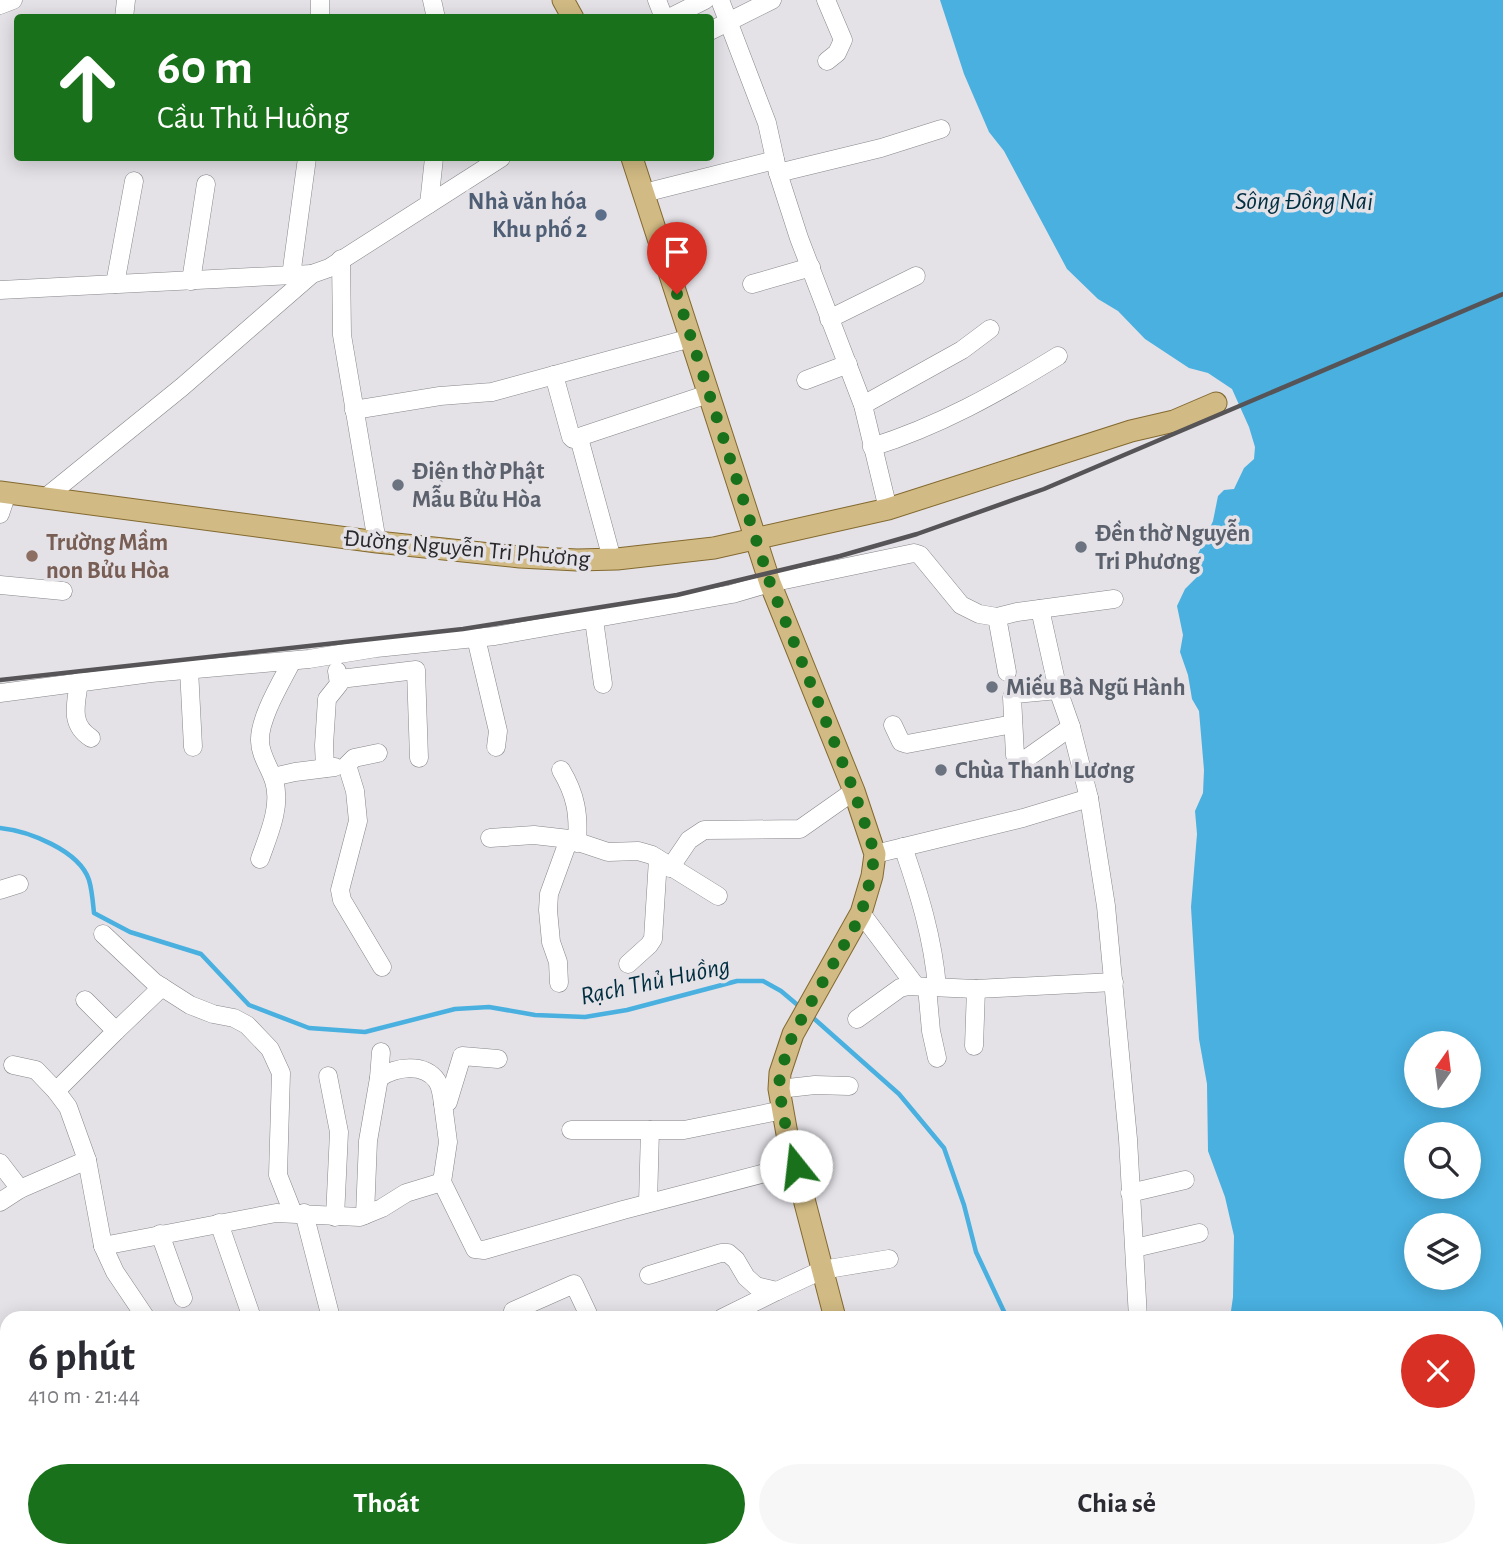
<!DOCTYPE html>
<html lang="vi">
<head>
<meta charset="utf-8">
<style>
	:root { --surface:#fff; --page:#f7f7f7; --text:#2b2b33; --muted:#7c7c81; --accent:#1a711b }
	body { margin:0; font-family:"Alegreya Sans",sans-serif; background:var(--page); color:var(--text); height:100vh; display:flex; flex-direction:column; font-size:26px; white-space:nowrap }
	* { box-sizing:border-box; margin:0 }
	p { font-size:23px; color:var(--muted) }
	.icon { flex:none; width:38px; height:38px; fill:none; stroke:currentColor; stroke-width:2; stroke-linecap:round; stroke-linejoin:round }
	.map { position:relative; flex:1; overflow:hidden }
	.drawer { position:absolute; left:0px; top:1311px; width:1503px; height:247px; display:flex; flex-direction:column; background:var(--surface); border-radius:21px 21px 0 0; box-shadow:0 4px 18px #0003 }
	.drawer>* { flex:none }
	.hud { position:absolute; left:14px; top:14px; width:700px; height:147px; border-radius:7px; box-shadow:0 4px 18px #0003; background:#1a711b; color:#fff; overflow:hidden }
	.needle { width:46px; rotate:14deg }
	.buttons { position:absolute; left:1404px; top:1031px; display:grid; gap:14px }
	.buttons a { display:grid; place-items:center; width:77px; height:77px; border-radius:50%; background:var(--surface); box-shadow:0 4px 18px #0003; font-size:35px }
	.pin { position:absolute; display:grid; place-items:center; width:60px; height:60px; color:#fff; margin:-72px -30px; border-radius:50% 50% 50% 0; rotate:-45deg; box-shadow:0 0 7px #0007 }
	.pin .icon { rotate:45deg }
	.me { position:absolute; width:77px; margin:-38px; rotate:344deg; stroke-linejoin:round; filter:drop-shadow(0 0 5px #0008) }
	.turn { display:flex; align-items:center; gap:24px; height:147px; padding:0 28px; font-size:32px }
	.turn .icon { width:91px; height:91px; stroke-width:2.5 }
	.turn b { display:block; font-size:49px; line-height:60px }
	.round { display:grid; place-items:center; flex:none; width:74px; height:74px; border-radius:37px; background:var(--page) }
	.overview { display:flex; align-items:center; justify-content:space-between; height:119px; padding:0 28px }
	h1 { font-size:42px; font-weight:700; line-height:52px }
	.primary-button { display:flex; gap:14px; margin-top:auto; padding:14px 28px }
	.primary-button a { flex:1; height:80px; border-radius:42px; background:var(--accent); color:#fff; font-size:28px; font-weight:700; line-height:80px; text-align:center }
	.primary-button a+a { background:var(--page); color:var(--text) }
	.map>svg:first-child { display:block }
	.water { fill:#49b0e0; fill-rule:evenodd }
	.lines { fill:none; stroke-linecap:round; stroke-linejoin:round }
	.stream { stroke:#49b0e0; stroke-width:4.5 }
	.minor-casing { stroke:#87868a; stroke-width:19 }
	.major-casing { stroke:#83692f; stroke-width:23 }
	.minor { stroke:#fff; stroke-width:18 }
	.major { stroke:#d1ba83; stroke-width:21 }
	.rail { stroke:#565457; stroke-width:4.5 }
	.route { stroke:#1a711b; stroke-width:12; stroke-dasharray:0 21.6 }
	.service-dot { fill:#5c6f8a; stroke:#e4e2e7; stroke-width:2.5 }
	.worship-dot { fill:#6b7280; stroke:#e4e2e7; stroke-width:2.5 }
	.education-dot { fill:#8d6e63; stroke:#e4e2e7; stroke-width:2.5 }
	.labels { text-anchor:middle; stroke-width:7; stroke-linejoin:round; paint-order:stroke }
	.service-label { font-size:24px; font-weight:bold; fill:#4e5e75; stroke:#e4e2e7; text-anchor:end }
	.worship-label { font-size:24px; font-weight:bold; fill:#5b616d; stroke:#e4e2e7; text-anchor:start }
	.education-label { font-size:24px; font-weight:bold; fill:#785e54; stroke:#e4e2e7; text-anchor:start }
	.street-label { font-size:24px; fill:#29282a; stroke:#e4e2e7 }
	.water-label { font-size:26px; font-style:italic; fill:#002e41; stroke:#e4e2e7 }
</style>
</head>
<body>
<div class="map">
<svg width="1503" height="1556" viewBox="0 0 1503 1556">
	<rect width="100%" height="100%" fill="#e4e2e7"/>
	<path class="water" d="M940 0H1503V1556H1287L1286 1551 1496 1550V1318H1230L1233 1297 1234 1236 1225 1197 1208 1151 1207 1084 1199 1039 1191 907 1197 834 1195 811 1203 793 1204 770 1199 711 1192 699 1188 675 1180 652 1183 635 1177 606 1185 589 1201 573 1198 554 1213 521 1218 496 1224 490 1234 489 1244 468 1254 459 1255 447 1249 427 1232 389 1208 373 1189 368 1145 339 1118 311 1098 299 1067 269 1004 151 989 132 964 74ZM1416 1043H1468V1096H1416ZM1416 1134H1468V1186H1416ZM1416 1225H1468V1278H1416Z"/>
	<g class="lines">
		<g class="stream">
			<path d="M0 828C28 831 79 850 89 880 92 890 93 903 94 913L130 932 201 954 249 1005 309 1028 365 1032 455 1009 489 1007 535 1015 585 1017 627 1010 737 981H763L781 991 800 1007"/>
			<path d="M810 1015 899 1094 944 1148 964 1205 976 1252 1007 1318"/>
		</g>
		<g class="minor-casing">
			<g id="minor">
				<path d="M432 0 436 18"/>
				<path d="M657 0 664 18"/>
				<path d="M720 0 767 123 778 173 799 238 863 405 888 509"/>
				<path d="M826 0 843 40 837 53 827 61"/>
				<path d="M0 5 13 0"/>
				<path d="M124 18 126 0"/>
				<path d="M320 18V0"/>
				<path d="M669 18 705 0"/>
				<path d="M710 31 772 0"/>
				<path d="M778 173 881 148 941 129"/>
				<path d="M644 193 775 160"/>
				<path d="M429 204 434 158"/>
				<path d="M341 259 342 335 377 542"/>
				<path d="M291 276 307 158"/>
				<path d="M191 281 206 184"/>
				<path d="M115 284 134 181"/>
				<path d="M752 284 811 267"/>
				<path d="M0 290 312 274"/>
				<path d="M829 319 916 276"/>
				<path d="M554 375 571 437 573 439 708 394"/>
				<path d="M806 380 848 364"/>
				<path d="M863 405 962 350 990 329"/>
				<path d="M354 410 440 396 492 392 691 338"/>
				<path d="M579 438 612 559"/>
				<path d="M872 447C939 426 998 393 1058 356"/>
				<path d="M45 498 182 387 312 274 329 268 501 158"/>
				<path d="M0 514 7 493"/>
				<path d="M0 585 63 591"/>
				<path d="M1040 609 1058 690 1071 727 1089 798 1106 906 1128 1139 1138 1318"/>
				<path d="M997 617 1007 672"/>
				<path d="M594 620 603 684"/>
				<path d="M476 638 498 731 496 747"/>
				<path d="M189 669 193 747"/>
				<path d="M340 679 416 670 419 758"/>
				<path d="M79 682C76 704 69 724 91 738"/>
				<path d="M1058 690 1015 694 1012 697 1015 755 1023 761 1071 727"/>
				<path d="M0 693 151 673 309 659 376 648 495 636 732 594 770 583 914 553 920 555 961 605 979 614 997 617 1017 612 1114 599"/>
				<path d="M893 725 901 742 907 744 1013 724"/>
				<path d="M378 753 354 758 347 765 355 791 358 821 340 890 342 900 382 967"/>
				<path d="M325 768 324 745 327 699 339 684 337 671"/>
				<path d="M561 770C576 795 579 814 577 843"/>
				<path d="M273 777 295 772 335 767"/>
				<path d="M490 838 534 835 569 839 608 852 638 851 652 855 718 896"/>
				<path d="M903 847C919 893 933 938 937 987"/>
				<path d="M875 854 1023 818 1089 798"/>
				<path d="M260 859C268 836 282 806 274 781 270 768 260 755 260 741 259 718 282 681 292 661"/>
				<path d="M670 868 689 840 704 830 800 829 854 791"/>
				<path d="M0 890 19 884"/>
				<path d="M861 913 915 985"/>
				<path d="M103 934 154 982 190 1005 213 1014 234 1018 247 1025 270 1049 281 1073 278 1175 293 1213"/>
				<path d="M628 964 649 945 653 939 658 859"/>
				<path d="M559 983 558 962 551 942 548 910 549 894 569 839"/>
				<path d="M927 987 931 1031 937 1058"/>
				<path d="M857 1019 900 988 908 986 976 989 1114 982"/>
				<path d="M116 1031 162 987"/>
				<path d="M974 1046 976 989"/>
				<path d="M498 1059 462 1056 448 1102 443 1104 448 1142 442 1182 475 1249 484 1250 623 1210 796 1165"/>
				<path d="M13 1065 36 1070 56 1091 68 1107 87 1160 103 1246 115 1272 146 1318"/>
				<path d="M328 1076 339 1132 335 1217"/>
				<path d="M379 1078C395 1067 424 1062 437 1081 441 1087 442 1096 443 1104"/>
				<path d="M779 1089 815 1085 849 1086"/>
				<path d="M56 1091 116 1031 85 1000"/>
				<path d="M571 1130H684L783 1110"/>
				<path d="M0 1163 20 1189"/>
				<path d="M1130 1193 1185 1180"/>
				<path d="M0 1202 20 1189 87 1160"/>
				<path d="M648 1203 650 1130"/>
				<path d="M304 1213 331 1318"/>
				<path d="M365 1215 368 1141 379 1078 381 1052"/>
				<path d="M219 1223 252 1318"/>
				<path d="M160 1234 183 1298"/>
				<path d="M103 1246 276 1213 360 1217 382 1208 406 1193 442 1182"/>
				<path d="M1135 1248 1199 1233"/>
				<path d="M649 1275 721 1253H728L736 1260 746 1277 756 1286 777 1291 822 1270 889 1259"/>
				<path d="M513 1311 574 1284 590 1318"/>
				<path d="M722 1318 777 1291"/>
				<path d="M396 1550 401 1556"/>
				<path d="M524 1550 527 1556"/>
				<path d="M1163 1550 1164 1556"/>
				<path d="M175 1556 181 1550"/>
				<path d="M503 1556 510 1550"/>
				<path d="M739 1556 744 1550"/>
				<path d="M1224 1556 1227 1555"/>
			</g>
		</g>
		<g class="major-casing">
			<g id="major">
				<path d="M563 0 573 18"/>
				<path d="M632 158 770 583 854 791 875 854 872 876 861 913 793 1034 780 1073 779 1089 787 1134 835 1318"/>
				<path d="M0 492 377 542 520 557 577 560 617 559 714 548 888 509 1131 431 1174 421 1216 403"/>
				<path d="M885 1550 886 1556"/>
			</g>
		</g>
		<use href="#minor" class="minor"/>
		<use href="#major" class="major"/>
		<path class="rail" d="M0 680 463 629 677 595 840 556 917 534 1044 489 1503 294"/>
	</g>
	<g class="lines">
		<path class="route" d="M677 294 770 583 854 791 875 854 866 899 856 924 793 1034 780 1073 779 1089 787 1134 796 1166"/>
	</g>
	<circle class="service-dot" cx="601" cy="215" r="7"/>
	<g class="worship-dot">
		<circle cx="398" cy="485" r="7"/>
		<circle cx="1081" cy="547" r="7"/>
		<circle cx="992" cy="687" r="7"/>
		<circle cx="941" cy="770" r="7"/>
	</g>
	<circle class="education-dot" cx="32" cy="556" r="7"/>
	<g class="labels">
		<g class="service-label">
			<text x="587" y="209">Nhà văn hóa<tspan x="587" dy="28">Khu phố 2</tspan></text>
		</g>
		<g class="worship-label">
			<text x="412" y="479">Điện thờ Phật<tspan x="412" dy="28">Mẫu Bửu Hòa</tspan></text>
			<text x="1095" y="541">Đền thờ Nguyễn<tspan x="1095" dy="28">Tri Phương</tspan></text>
			<text x="1006" y="695">Miếu Bà Ngũ Hành</text>
			<text x="955" y="778">Chùa Thanh Lương</text>
		</g>
		<g class="education-label">
			<text x="46" y="550">Trường Mầm<tspan x="46" dy="28">non Bửu Hòa</tspan></text>
		</g>
		<g class="street-label">
			<text transform="translate(467 548) rotate(5)" y="8">Đường Nguyễn Tri Phương</text>
		</g>
		<g class="water-label">
			<text x="1304" y="209">Sông Đồng Nai</text>
			<text transform="translate(655 980) rotate(-12)" y="9">Rạch Thủ Huồng</text>
		</g>
	</g>
</svg>
<div class="buttons">
<a><svg class="needle" viewBox="-14 -14 28 28"><path d="M0-13l5 13h-10z" fill="#e53935"/><path d="M0 13l5-13h-10z" fill="#7c7c81"/></svg></a>
<a><svg class="icon" aria-label="search" viewBox="0 0 24 24"><circle cx="10" cy="10" r="6"/><path d="M15 15l6 6"/></svg></a>
<a><svg class="icon" aria-label="layers" viewBox="0 0 24 24"><path d="M12 4l9 5-9 5-9-5zM3 14l9 5 9-5"/></svg></a>
</div>
<div class="pin" style="left:677px;top:294px;background:#d93025"><svg class="icon" aria-label="arrive" viewBox="0 0 24 24"><path d="M6 21V4h12l-3 4 3 4H6"/></svg></div>
<svg class="me" style="left:796px;top:1166px" viewBox="-20 -20 40 40"><circle r="19" fill="#fff"/><path d="M0-13L10 11 0 6-10 11z" fill="#1a711b"/></svg>
<div class="hud">
<div class="turn"><svg class="icon" aria-label="ahead" viewBox="0 0 24 24"><path d="M12 20V5M6 11l6-6 6 6"/></svg><div><b>60 m</b>Cầu Thủ Huồng</div></div>
</div>
<section class="drawer">
<div class="overview"><div><h1>6 phút</h1><p>410 m · 21:44</p></div><a class="round" style="background:#d93025;color:#fff"><svg class="icon" aria-label="close" viewBox="0 0 24 24"><path d="M6 6l12 12M18 6L6 18"/></svg></a></div>
<div class="primary-button"><a>Thoát</a><a>Chia sẻ</a></div>
</section>
</div>
</body>
</html>
